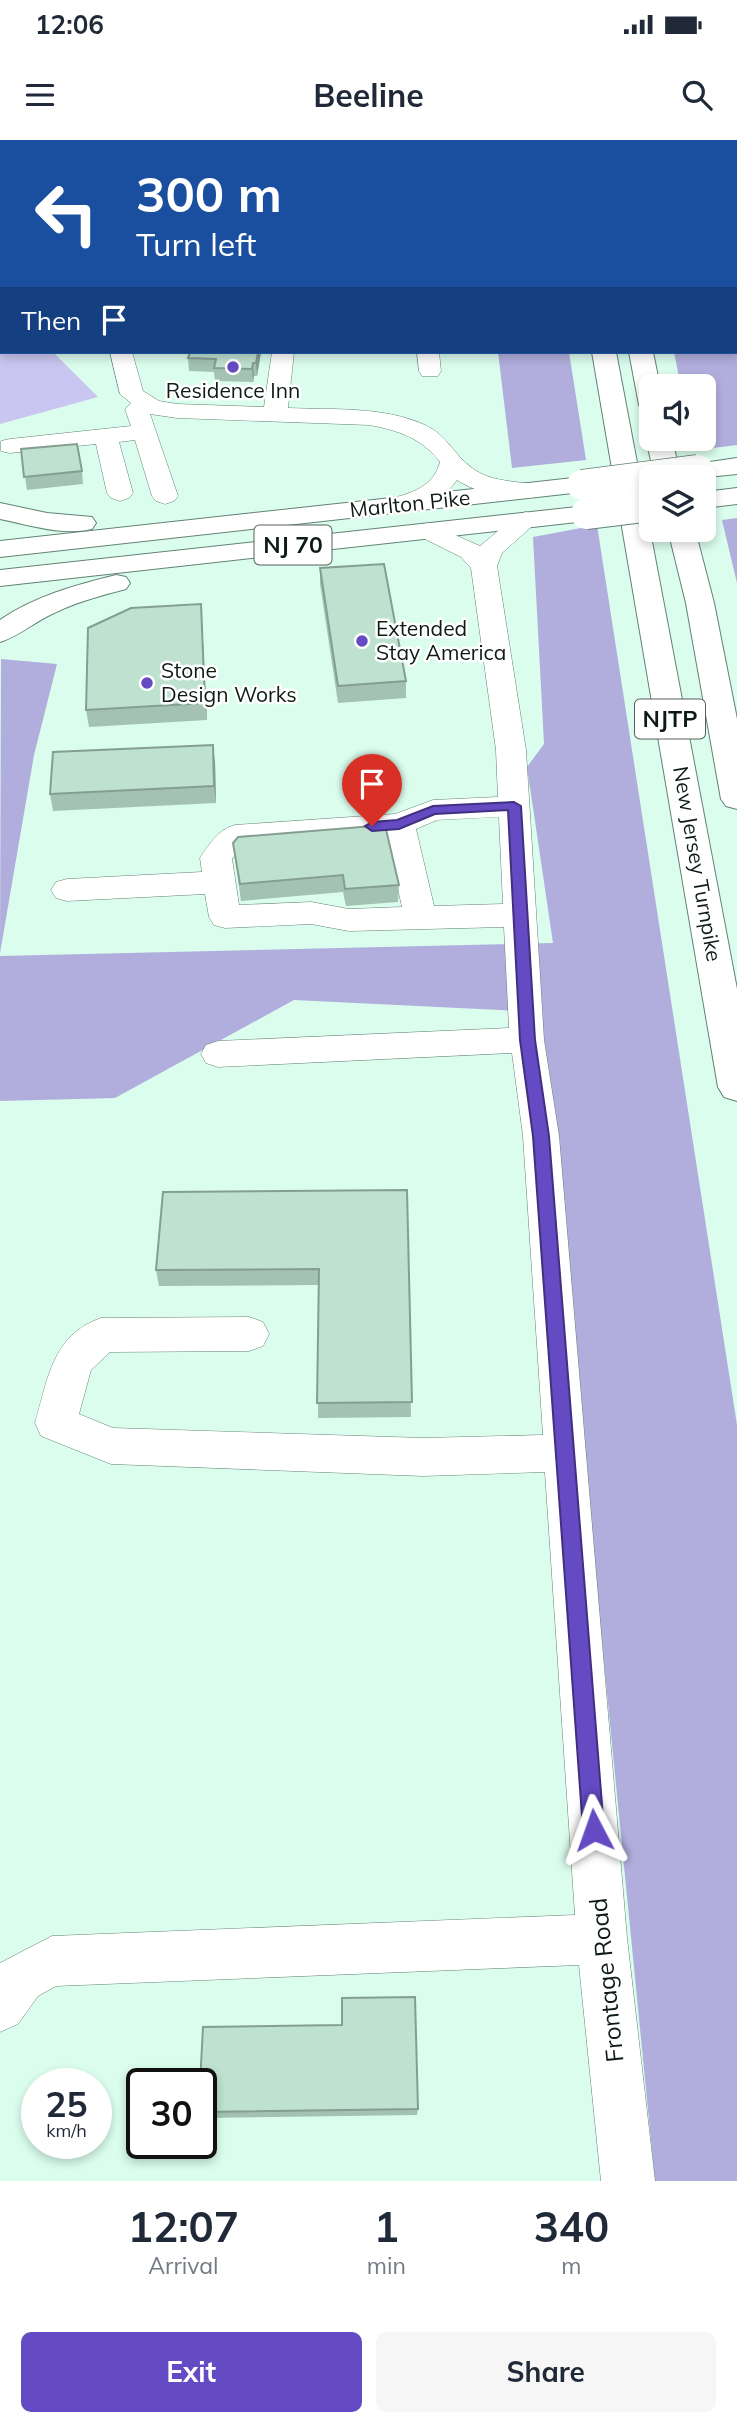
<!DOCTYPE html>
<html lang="en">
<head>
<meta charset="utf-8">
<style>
	:root { --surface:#fff; --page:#f6f6f7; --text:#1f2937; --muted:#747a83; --accent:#644ac3 }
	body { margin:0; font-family:Mulish,sans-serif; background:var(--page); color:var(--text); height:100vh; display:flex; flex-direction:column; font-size:26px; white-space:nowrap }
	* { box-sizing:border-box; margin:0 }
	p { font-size:23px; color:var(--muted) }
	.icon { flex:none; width:38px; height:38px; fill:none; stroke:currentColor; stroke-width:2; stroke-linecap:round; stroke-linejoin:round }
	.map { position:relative; height:2041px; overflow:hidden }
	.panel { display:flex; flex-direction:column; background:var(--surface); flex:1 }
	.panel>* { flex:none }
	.top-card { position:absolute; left:0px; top:0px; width:738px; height:214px; box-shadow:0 4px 10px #0003; background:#1a4fa0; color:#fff; overflow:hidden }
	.fabs { position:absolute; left:639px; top:234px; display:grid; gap:14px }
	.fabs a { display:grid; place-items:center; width:77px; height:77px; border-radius:10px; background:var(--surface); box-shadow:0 4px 10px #0003; font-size:35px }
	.speed { position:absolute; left:21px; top:1928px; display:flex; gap:14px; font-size:35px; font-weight:700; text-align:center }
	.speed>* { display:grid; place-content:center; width:91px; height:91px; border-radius:50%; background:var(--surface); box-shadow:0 4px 10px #0003; line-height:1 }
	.speed small { font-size:18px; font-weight:400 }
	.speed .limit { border:4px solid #111; border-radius:10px; background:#fff; color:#111 }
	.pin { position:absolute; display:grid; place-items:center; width:60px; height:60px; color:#fff; margin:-72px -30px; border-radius:50% 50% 50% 0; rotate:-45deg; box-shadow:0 0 7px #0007 }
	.pin .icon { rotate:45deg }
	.me { position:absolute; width:77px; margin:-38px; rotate:356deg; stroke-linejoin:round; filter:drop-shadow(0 0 5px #0008) }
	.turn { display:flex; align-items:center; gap:24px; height:147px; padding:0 21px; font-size:32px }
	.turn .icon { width:91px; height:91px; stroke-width:2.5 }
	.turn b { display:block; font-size:49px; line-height:60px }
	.then { display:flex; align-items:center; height:66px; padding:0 21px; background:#0003; gap:14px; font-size:26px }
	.eta { display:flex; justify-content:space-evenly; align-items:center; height:119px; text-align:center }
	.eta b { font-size:42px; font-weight:700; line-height:49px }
	.button { display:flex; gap:14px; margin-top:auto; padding:14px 21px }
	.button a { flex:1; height:80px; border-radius:10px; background:var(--accent); color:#fff; font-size:28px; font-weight:700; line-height:80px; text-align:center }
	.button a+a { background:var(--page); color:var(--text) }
	.status { display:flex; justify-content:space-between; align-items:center; height:49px; padding:0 35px; background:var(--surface); direction:ltr }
	.status svg { height:19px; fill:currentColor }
	header { display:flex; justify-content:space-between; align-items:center; height:91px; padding:0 21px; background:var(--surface); font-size:32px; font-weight:700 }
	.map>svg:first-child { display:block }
	.green { fill:#c9c6f1 }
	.forest { fill:#b1aedd }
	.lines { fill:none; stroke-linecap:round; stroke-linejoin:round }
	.minor-casing { stroke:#628274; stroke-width:1 }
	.highway-casing { stroke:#628274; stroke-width:2 }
	.minor { fill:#fff; fill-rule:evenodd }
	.highway { fill:#fff; fill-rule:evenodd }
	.highway-bridge-casing { stroke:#628274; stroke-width:32; stroke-linecap:butt }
	.highway-bridge { stroke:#fff; stroke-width:30 }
	.wall { fill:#a3c2b3 }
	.shaded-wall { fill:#859e92 }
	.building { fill:#bee1d0; stroke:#859e92; stroke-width:2 }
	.route { fill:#644ac3; stroke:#41307f; stroke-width:2 }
	.poi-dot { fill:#644ac3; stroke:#fff; stroke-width:2.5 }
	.labels { text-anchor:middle; stroke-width:5; stroke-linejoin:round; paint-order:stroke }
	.far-poi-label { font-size:21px; fill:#0e1b15; stroke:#fff; text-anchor:start }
	.far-street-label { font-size:21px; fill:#0e1b15; stroke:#fff }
	.shield { fill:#fff; stroke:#565f5b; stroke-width:2 }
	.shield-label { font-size:23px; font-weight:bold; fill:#0e1b15 }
	.street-label { font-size:24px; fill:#0e1b15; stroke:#fff }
</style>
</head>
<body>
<div class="status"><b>12:06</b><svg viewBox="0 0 49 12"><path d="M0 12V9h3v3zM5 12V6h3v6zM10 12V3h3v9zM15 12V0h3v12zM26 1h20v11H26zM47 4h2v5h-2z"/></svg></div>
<header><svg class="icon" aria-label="menu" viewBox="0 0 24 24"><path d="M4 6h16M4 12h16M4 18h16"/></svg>Beeline<svg class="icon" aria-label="search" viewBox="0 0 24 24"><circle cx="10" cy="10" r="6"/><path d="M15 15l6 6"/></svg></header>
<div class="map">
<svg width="737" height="2041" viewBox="0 0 737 2041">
	<rect width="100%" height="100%" fill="#dafded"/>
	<path class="green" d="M0 171 2 212H53L98 257 0 284Z"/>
	<g class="forest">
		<path d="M737 149V305L696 310 693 299H704V247H681L674 212H737Z"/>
		<path d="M498 212H569L586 320 512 328Z"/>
		<path d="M737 378V443L722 380Z"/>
		<path d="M597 385 737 1285V2041H655L540 872 294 860 115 958 0 961V816L553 803 527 627 544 604 533 397Z"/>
		<path d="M1 519 57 524 34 615 0 813Z"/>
	</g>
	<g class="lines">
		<g class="minor-casing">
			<g id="minor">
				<rect x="58" y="0" width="18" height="2"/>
				<path d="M110 212H132L143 251 159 261 177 264 264 267 272 212H294L288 268C333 270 383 266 425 285 447 295 454 315 472 328 492 343 516 340 539 346L543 351 539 356C514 362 478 354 457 340 442 362 405 378 380 371L376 366 380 361C405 355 433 350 440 322 422 298 397 290 369 285L177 278 150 274 178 356 174 361 165 364 156 361 152 356 135 300 119 302 133 353 129 358 120 361 111 358 107 353 96 304 10 313 1 311V301L10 299 131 286 125 269 131 263 120 254Z"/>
				<path d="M417 212H439L441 231 438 236H422L419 231Z"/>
				<path d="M526 372 535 375 539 380 502 413 497 426 526 610 544 900 559 996 627 1798 655 2041H601L579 1825 56 1846 38 1856 18 1884 0 1892V1823L52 1796 575 1775 545 1332 423 1336 111 1324 41 1296 35 1283C48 1239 52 1195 101 1178L249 1177 263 1182 269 1194 263 1206 249 1211 110 1212 91 1230 79 1274 113 1288 423 1298 543 1295 523 996 512 913 218 927 206 923 201 914 206 905 218 901 509 888 504 787 349 791 311 784 225 788 214 785 209 777 205 754 67 761 56 758 51 750 56 742 67 739 202 732 200 718C209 704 219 689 235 685L395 674 433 660 498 657 496 610 471 428 461 417 419 396 415 391 419 386 428 383 480 406 517 375ZM499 677 503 764 434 766 416 689 437 680ZM386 695 402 767 349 769 311 762 239 765 232 719 244 705Z"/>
			</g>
		</g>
		<g class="highway-casing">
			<g id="highway">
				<path d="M555 0H575L576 2H556Z"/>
				<path d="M587 0H607L608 2H588Z"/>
				<path d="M592 212H616L737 849V961L724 957 718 947Z"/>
				<path d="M629 212H653L660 247H651V272L642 270 639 265Z"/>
				<path d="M651 293V299H672L681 338H655L646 299Z"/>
				<path d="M737 318V334L698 338 689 335 685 330 689 325Z"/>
				<path d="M582 337 591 339 595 345 591 351 0 417V401Z"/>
				<path d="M737 348V364L704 368V352Z"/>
				<path d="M0 363 47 373 92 377 96 383 92 389C63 396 29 385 0 379Z"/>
				<path d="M586 366 595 368 599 374 595 380 0 446V430Z"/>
				<path d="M668 390H695L714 463 737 579V669L726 666 721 659 686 463Z"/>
				<path d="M116 435 126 437 130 443 126 449C99 456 73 463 48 476 32 484 17 497 0 502V480C35 456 76 445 116 435Z"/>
			</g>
		</g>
		<use href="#minor" class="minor"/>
		<use href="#highway" class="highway"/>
		<g class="highway-bridge-casing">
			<g id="highway-bridge">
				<path d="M582 345 698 330"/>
				<path d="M586 374 651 366"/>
			</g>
		</g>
		<use href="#highway-bridge" class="highway-bridge"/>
	</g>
	<g class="wall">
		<rect x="0" y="46" width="2" height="90"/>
		<path d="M190 212H261L257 236H254L253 242 215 241 214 232 189 231 188 218Z"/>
		<path d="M21 309 82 331 83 344 27 350Z"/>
		<path d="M320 428 406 541V558L338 563 320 444Z"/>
		<path d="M202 481 207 580 89 587 86 570Z"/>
		<path d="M215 622 216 663 53 671 50 654Z"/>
		<path d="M233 703 399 745 398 762 346 766 343 752 241 761Z"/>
		<path d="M407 1050 411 1277 318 1278 319 1145 159 1146 156 1130Z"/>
		<path d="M201 1944 418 1969 417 1975 201 1978Z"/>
	</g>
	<g class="shaded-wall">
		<path d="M258 212H261L257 236 256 223Z"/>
		<path d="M253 223 254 236 253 242 252 229Z"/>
		<path d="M201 464 202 481 207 580 205 563Z"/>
		<path d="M213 605 215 622 216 663 214 646Z"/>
	</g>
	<g class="building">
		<path d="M276 0H431L432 2H276Z"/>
		<rect x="0" y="46" width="2" height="74"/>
		<path d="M190 212H258L256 223H253L252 229 214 228 216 219 188 218Z"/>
		<path d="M77 304 82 331 24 337 21 309Z"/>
		<path d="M384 424 406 541 338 546 320 428Z"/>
		<path d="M201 464 205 563 86 570 88 488 131 468Z"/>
		<path d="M213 605 214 646 50 654 53 612Z"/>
		<path d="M385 685 399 745 345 749 343 735 240 744 233 703 238 697Z"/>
		<path d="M407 1050 412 1262 317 1263 319 1129 156 1130 163 1052Z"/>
		<path d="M415 1857 418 1969 201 1972V1944H200L203 1887 342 1885V1858Z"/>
	</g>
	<path class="route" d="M514 662 521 666 535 900 549 996 604 1690 601 1697 594 1700 586 1697 583 1690 533 996 520 900 508 670 435 674 399 689 372 691 365 686 372 682 397 680 433 666Z"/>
	<g class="poi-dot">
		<circle cx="233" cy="227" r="7"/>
		<circle cx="362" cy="501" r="7"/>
		<circle cx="147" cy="543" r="7"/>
	</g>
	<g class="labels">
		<g class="far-poi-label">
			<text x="233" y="258" text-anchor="middle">Residence Inn</text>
			<text x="376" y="496">Extended<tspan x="376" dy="24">Stay America</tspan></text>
			<text x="161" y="538">Stone<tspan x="161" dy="24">Design Works</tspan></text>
		</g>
		<g class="far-street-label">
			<text transform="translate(410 364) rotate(-6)" y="7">Marlton Pike</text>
			<text transform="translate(697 724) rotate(80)" y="7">New Jersey Turnpike</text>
		</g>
		<g class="shield">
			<rect x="254.5" y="385.5" width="77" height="39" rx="5"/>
			<rect x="635" y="559.5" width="70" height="39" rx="5"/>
		</g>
		<g class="shield-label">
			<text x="293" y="413">NJ 70</text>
			<text x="670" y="587">NJTP</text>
		</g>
		<g class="street-label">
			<text transform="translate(607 1840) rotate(-96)" y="8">Frontage Road</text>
		</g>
	</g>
</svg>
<div class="fabs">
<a><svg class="icon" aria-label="sound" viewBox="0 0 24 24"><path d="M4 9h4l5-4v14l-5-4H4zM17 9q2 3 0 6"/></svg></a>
<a><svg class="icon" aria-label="layers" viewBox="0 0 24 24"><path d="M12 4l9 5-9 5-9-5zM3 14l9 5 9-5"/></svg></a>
</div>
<div class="speed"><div>25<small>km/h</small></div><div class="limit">30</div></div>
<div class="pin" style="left:372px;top:686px;background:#d93025"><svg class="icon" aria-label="arrive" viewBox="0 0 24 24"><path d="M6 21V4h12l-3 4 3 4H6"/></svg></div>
<svg class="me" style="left:594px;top:1690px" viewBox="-20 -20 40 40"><path d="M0-17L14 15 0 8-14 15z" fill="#644ac3" stroke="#fff" stroke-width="4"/></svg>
<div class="top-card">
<div class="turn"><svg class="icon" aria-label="left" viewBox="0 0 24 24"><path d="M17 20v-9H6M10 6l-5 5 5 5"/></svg><div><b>300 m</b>Turn left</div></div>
<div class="then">Then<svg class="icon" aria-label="arrive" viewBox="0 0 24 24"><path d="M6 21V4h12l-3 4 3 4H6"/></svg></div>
</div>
</div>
<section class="panel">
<div class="eta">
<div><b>12:07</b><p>Arrival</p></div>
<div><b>1</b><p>min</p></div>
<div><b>340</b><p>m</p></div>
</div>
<div class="button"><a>Exit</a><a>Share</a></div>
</section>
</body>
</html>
